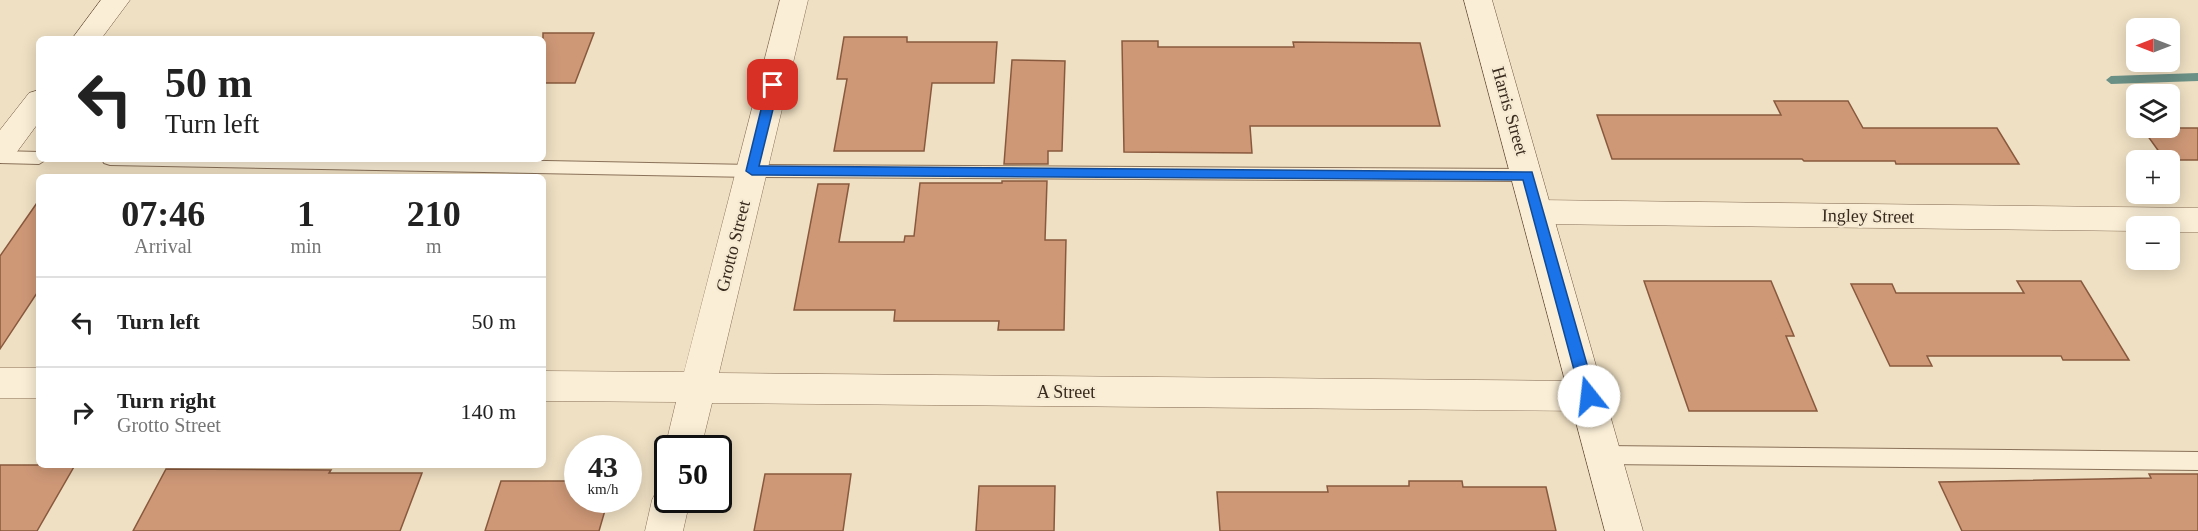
<!DOCTYPE html>
<html lang="en">
<head>
<meta charset="utf-8">
<style>
	:root { --surface:#fff; --page:#f6f6f6; --text:#222; --muted:#767676; --line:#e0e0e0 }
	body { margin:0; font-family:Georgia,serif; background:var(--page); color:var(--text); height:100vh; display:flex; flex-direction:column; font-size:22px; white-space:nowrap }
	* { box-sizing:border-box; margin:0 }
	p { font-size:20px; color:var(--muted) }
	.icon { flex:none; width:33px; height:33px; fill:none; stroke:currentColor; stroke-width:2; stroke-linecap:round; stroke-linejoin:round }
	.map { position:relative; flex:1; overflow:hidden }
	.side { position:absolute; left:36px; top:174px; width:510px; height:294px; display:flex; flex-direction:column; background:var(--surface); border-radius:9px; box-shadow:0 3px 15px #0003 }
	.side>* { flex:none }
	.guide { position:absolute; left:36px; top:36px; width:510px; height:126px; border-radius:9px; box-shadow:0 3px 15px #0003; background:#fff; color:var(--text); overflow:hidden }
	.needle { width:39px; rotate:270deg }
	.fabs { position:absolute; left:2126px; top:18px; display:grid; gap:12px }
	.fabs a { display:grid; place-items:center; width:54px; height:54px; border-radius:9px; background:var(--surface); box-shadow:0 3px 15px #0003; font-size:30px }
	.speed { position:absolute; left:564px; top:435px; display:flex; gap:12px; font-size:30px; font-weight:700; text-align:center }
	.speed>* { display:grid; place-content:center; width:78px; height:78px; border-radius:50%; background:var(--surface); box-shadow:0 3px 15px #0003; line-height:1 }
	.speed small { font-size:15px; font-weight:400 }
	.speed .limit { border:3px solid #111; border-radius:9px; background:#fff; color:#111 }
	.pin { position:absolute; display:grid; place-items:center; width:51px; height:51px; color:#fff; margin:-26px; border-radius:12px; box-shadow:0 3px 9px #0006 }
	.me { position:absolute; width:66px; margin:-33px; rotate:344deg; stroke-linejoin:round; filter:drop-shadow(0 0 4px #0008) }
	.turn { display:flex; align-items:center; gap:21px; height:126px; padding:0 30px; font-size:27px }
	.turn .icon { width:78px; height:78px; stroke-width:2.5 }
	.turn b { display:block; font-size:42px; line-height:51px }
	.eta { display:flex; justify-content:space-evenly; align-items:center; height:102px; text-align:center }
	.eta b { font-size:36px; font-weight:700; line-height:42px }
	ul { padding:0; list-style:none }
	li { display:flex; align-items:center; gap:18px; height:90px; padding:0 30px; border-top:2px solid var(--line) }
	li div { flex:1 }
	li b { display:block; font-size:22px }
	li em { font-style:normal }
	.map>svg:first-child { display:block }
	.lines { fill:none; stroke-linecap:round; stroke-linejoin:round }
	.stream { fill:#6b9086; fill-rule:evenodd }
	.building { fill:#ce9877; stroke:#89593e; stroke-width:1.5 }
	.service-casing { stroke:#8a7159; stroke-width:2 }
	.minor-casing { stroke:#8a7159; stroke-width:1 }
	.secondary-casing { stroke:#6b523c; stroke-width:1 }
	.service { fill:#faeed6; fill-rule:evenodd }
	.minor { fill:#faeed6; fill-rule:evenodd }
	.secondary { fill:#faeed6; fill-rule:evenodd }
	.route { fill:#1a73e8; stroke:#114b97; stroke-width:1.5 }
	.labels { text-anchor:middle; stroke-width:4.5; stroke-linejoin:round; paint-order:stroke }
	.street-label { font-size:18px; fill:#392a1e; stroke:#f6ead2 }
</style>
</head>
<body>
<div class="map">
<svg width="2198" height="531" viewBox="0 0 2198 531">
	<rect width="100%" height="100%" fill="#efe0c3"/>
	<g class="lines">
		<path class="stream" d="M2198 73V81L2111 84 2106 80 2111 76Z"/>
	</g>
	<g class="building">
		<path d="M543 33H594L575 83H543Z"/>
		<path d="M844 37H907V42H997L994 83H932L924 151H834L847 79H837Z"/>
		<path d="M1122 41H1158V47H1294L1293 42 1420 43 1440 126H1250L1252 153 1124 152Z"/>
		<path d="M1012 60 1065 61 1062 151H1048V164H1004Z"/>
		<path d="M1774 101H1848L1863 128H1997L2019 164H1896L1895 161H1804L1802 159H1612L1597 115H1781Z"/>
		<path d="M2142 128H2198V160H2165Z"/>
		<path d="M1002 181H1047L1045 240H1066L1064 330H998L999 321H894L895 310H794L818 184H849L839 242H904L905 236H914L920 183H1002Z"/>
		<path d="M39 200V290L0 349V256Z"/>
		<path d="M1644 281H1771L1794 336H1786L1817 411H1689Z"/>
		<path d="M2017 281H2081L2129 360H2063L2061 356H1927L1932 366H1890L1851 284H1892L1896 293H2024Z"/>
		<path d="M0 465H75L37 531H0Z"/>
		<path d="M166 469 331 470 329 473H422L400 531H133Z"/>
		<path d="M765 474H851L843 531H754Z"/>
		<path d="M2149 474H2198V531H1962L1939 482 2151 478Z"/>
		<path d="M501 481H578V500H608L599 531H485Z"/>
		<path d="M1409 481H1462L1463 487H1546L1556 531H1220L1217 492H1328L1327 486H1409Z"/>
		<path d="M979 486H1055L1054 531H976Z"/>
	</g>
	<g class="lines">
		<g class="service-casing">
			<g id="service">
				<path d="M0 151 39 152V159H47L39 164 0 163Z"/>
				<path d="M102 159H443L752 165 1528 169 1534 171 1536 175 1534 179 1528 181 752 177 110 165 104 163Z"/>
				<path d="M1604 446 2198 452V470L1604 464 1597 461 1594 455 1597 449Z"/>
			</g>
		</g>
		<g class="minor-casing">
			<g id="minor">
				<path d="M780 0H808L719 373 1589 381 1602 385 1607 396 1602 407 1589 411 712 403 701 448H668V454L665 448 676 402 543 401V371L684 372Z"/>
				<path d="M1537 200 2198 208V232H2169V226H2136V231L1537 224 1526 221 1521 212 1526 203Z"/>
				<rect x="0" y="368" width="39" height="30"/>
				<path d="M668 484V500H690L683 531H645L652 500 658 488Z"/>
			</g>
		</g>
		<g class="secondary-casing">
			<g id="secondary">
				<path d="M101 0H130L101 39H72Z"/>
				<path d="M1464 0H1492L1643 531H1605Z"/>
				<path d="M39 90V122L11 160 0 163V130L29 93Z"/>
			</g>
		</g>
		<use href="#service" class="service"/>
		<use href="#minor" class="minor"/>
		<use href="#secondary" class="secondary"/>
	</g>
	<path class="route" d="M773 81 779 85 759 166 1532 172 1596 396 1594 400 1589 402 1584 400 1581 396 1523 180 752 175 746 171 767 85Z"/>
	<g class="labels">
		<g class="street-label">
			<text transform="translate(1510 111) rotate(74)" y="6">Harris Street</text>
			<text transform="translate(1868 216) rotate(1)" y="6">Ingley Street</text>
			<text transform="translate(733 246) rotate(-76)" y="6">Grotto Street</text>
			<text x="1066" y="398">A Street</text>
		</g>
	</g>
</svg>
<div class="fabs">
<a><svg class="needle" viewBox="-14 -14 28 28"><path d="M0-13l5 13h-10z" fill="#e53935"/><path d="M0 13l5-13h-10z" fill="#767676"/></svg></a>
<a><svg class="icon" aria-label="layers" viewBox="0 0 24 24"><path d="M12 4l9 5-9 5-9-5zM3 14l9 5 9-5"/></svg></a>
<a>+</a>
<a>−</a>
</div>
<div class="speed"><div>43<small>km/h</small></div><div class="limit">50</div></div>
<div class="pin" style="left:773px;top:85px;background:#d93025"><svg class="icon" aria-label="arrive" viewBox="0 0 24 24"><path d="M6 21V4h12l-3 4 3 4H6"/></svg></div>
<svg class="me" style="left:1589px;top:396px" viewBox="-20 -20 40 40"><circle r="19" fill="#fff"/><path d="M0-13L10 11 0 6-10 11z" fill="#1a73e8"/></svg>
<div class="guide">
<div class="turn"><svg class="icon" aria-label="left" viewBox="0 0 24 24"><path d="M17 20v-9H6M10 6l-5 5 5 5"/></svg><div><b>50 m</b>Turn left</div></div>
</div>
<section class="side">
<div class="eta">
<div><b>07:46</b><p>Arrival</p></div>
<div><b>1</b><p>min</p></div>
<div><b>210</b><p>m</p></div>
</div>
<ul>
<li><svg class="icon" aria-label="left" viewBox="0 0 24 24"><path d="M17 20v-9H6M10 6l-5 5 5 5"/></svg><div><b>Turn left</b></div><em>50 m</em></li>
<li><svg class="icon" aria-label="right" viewBox="0 0 24 24"><path d="M7 20v-9h11M14 6l5 5-5 5"/></svg><div><b>Turn right</b><p>Grotto Street</p></div><em>140 m</em></li>
</ul>
</section>
</div>
</body>
</html>
